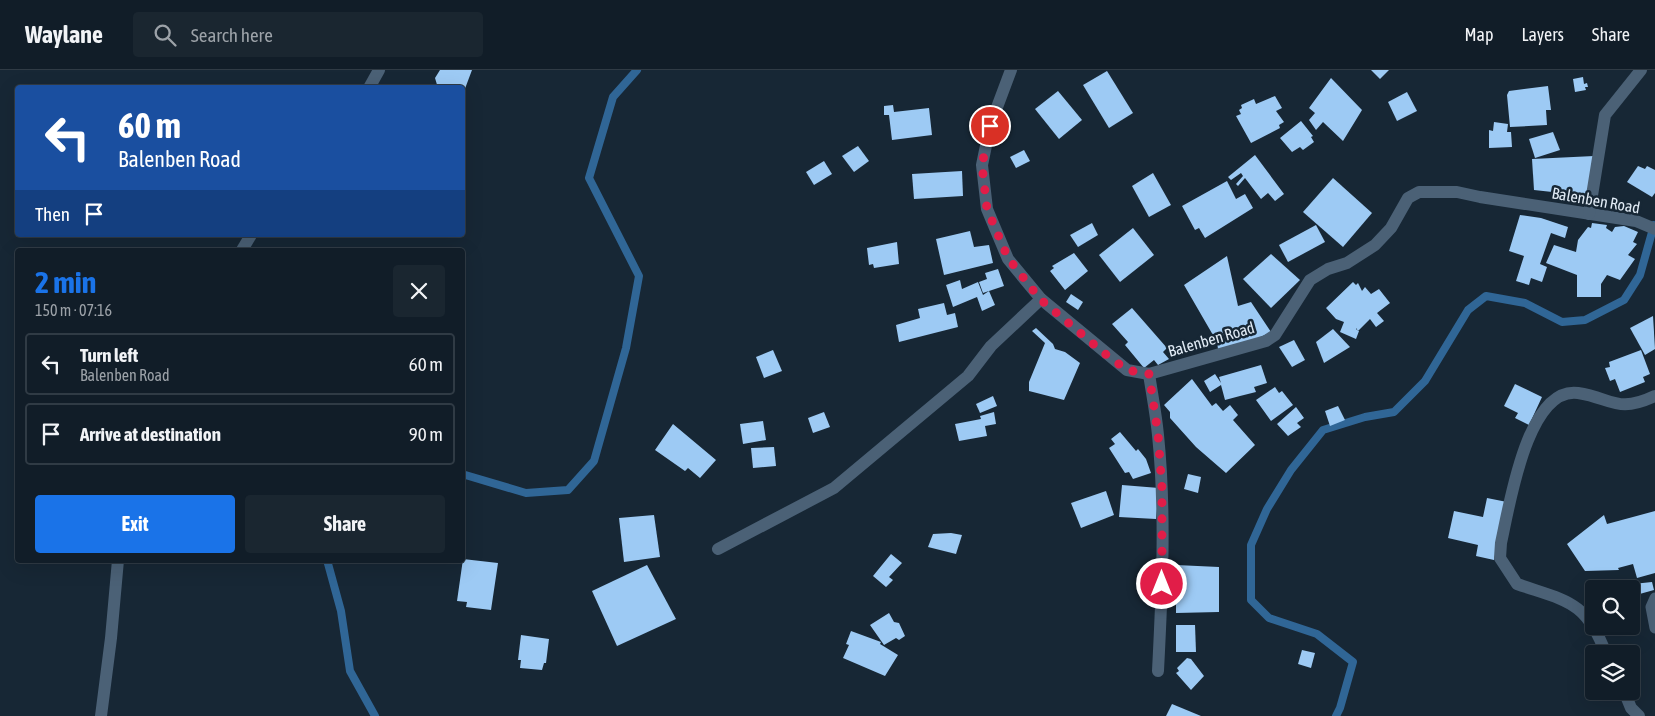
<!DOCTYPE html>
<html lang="en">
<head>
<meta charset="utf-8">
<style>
	:root { --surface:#111d28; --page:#1a2630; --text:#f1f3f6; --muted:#9ca2a8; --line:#303b45; --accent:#1a73e8 }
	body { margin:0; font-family:"Asap Condensed",sans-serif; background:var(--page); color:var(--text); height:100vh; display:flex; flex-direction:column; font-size:19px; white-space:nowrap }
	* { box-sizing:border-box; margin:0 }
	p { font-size:16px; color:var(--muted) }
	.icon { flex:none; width:28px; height:28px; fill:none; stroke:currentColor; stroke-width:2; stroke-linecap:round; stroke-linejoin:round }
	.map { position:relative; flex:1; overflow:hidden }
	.drawer { position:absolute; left:15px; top:178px; width:450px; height:315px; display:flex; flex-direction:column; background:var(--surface); border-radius:5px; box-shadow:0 5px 20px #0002,0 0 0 1px var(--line) }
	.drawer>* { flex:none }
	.guide { position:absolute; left:15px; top:15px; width:450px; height:152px; border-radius:5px; box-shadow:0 5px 20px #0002,0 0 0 1px var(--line); background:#1a4fa0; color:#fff; overflow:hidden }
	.fabs { position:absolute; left:1585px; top:510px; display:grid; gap:10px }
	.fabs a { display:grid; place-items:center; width:55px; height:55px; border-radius:5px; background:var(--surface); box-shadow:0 5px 20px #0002,0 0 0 1px var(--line); font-size:25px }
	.pin { position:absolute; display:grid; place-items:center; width:42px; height:42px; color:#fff; margin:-21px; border:2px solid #fff; border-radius:50%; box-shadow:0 1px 5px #0007 }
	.me { position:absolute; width:55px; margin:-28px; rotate:0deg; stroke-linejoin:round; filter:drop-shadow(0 0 4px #0008) }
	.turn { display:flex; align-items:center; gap:18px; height:105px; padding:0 20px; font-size:22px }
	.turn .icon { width:65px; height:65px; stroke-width:2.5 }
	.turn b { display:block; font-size:35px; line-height:42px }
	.then { display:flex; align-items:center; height:48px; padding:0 20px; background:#0003; gap:10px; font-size:19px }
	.round { display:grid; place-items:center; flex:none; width:52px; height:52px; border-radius:5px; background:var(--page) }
	.overview { display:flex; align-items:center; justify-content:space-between; height:85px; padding:0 20px }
	h1 { font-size:30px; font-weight:700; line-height:38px; color:var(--accent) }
	.button { display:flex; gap:10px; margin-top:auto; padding:10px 20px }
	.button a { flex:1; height:58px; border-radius:5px; background:var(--accent); color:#fff; font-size:20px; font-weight:700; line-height:58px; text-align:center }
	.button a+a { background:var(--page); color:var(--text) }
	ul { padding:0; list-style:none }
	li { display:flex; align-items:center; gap:15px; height:62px; margin:0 10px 8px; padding:0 10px; border:2px solid var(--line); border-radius:5px }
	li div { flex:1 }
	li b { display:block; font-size:19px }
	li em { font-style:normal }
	header { display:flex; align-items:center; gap:30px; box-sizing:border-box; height:70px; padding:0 25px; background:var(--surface); border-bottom:1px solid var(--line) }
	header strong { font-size:24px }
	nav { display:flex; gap:28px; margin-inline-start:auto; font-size:18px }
	.search { width:350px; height:45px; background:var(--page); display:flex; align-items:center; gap:12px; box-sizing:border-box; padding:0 18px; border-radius:5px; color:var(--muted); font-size:19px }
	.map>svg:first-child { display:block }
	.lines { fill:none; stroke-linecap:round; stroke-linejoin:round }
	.stream { stroke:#306696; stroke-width:8 }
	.building { fill:#9dcaf4 }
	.lane { stroke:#4b6176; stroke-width:11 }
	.street { stroke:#4b6176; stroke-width:12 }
	.route { stroke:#e11d48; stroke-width:9; stroke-dasharray:0 16.2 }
	.labels { text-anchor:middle; stroke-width:5; stroke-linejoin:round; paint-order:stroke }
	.street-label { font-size:16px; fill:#e1ebf5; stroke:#172735 }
</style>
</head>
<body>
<header>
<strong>Waylane</strong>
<div class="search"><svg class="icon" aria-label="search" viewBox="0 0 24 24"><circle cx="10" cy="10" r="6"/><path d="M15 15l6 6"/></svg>Search here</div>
<nav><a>Map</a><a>Layers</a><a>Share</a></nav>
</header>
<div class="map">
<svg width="1655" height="646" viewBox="0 0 1655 646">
	<rect width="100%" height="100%" fill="#172735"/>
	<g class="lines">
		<g class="stream">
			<path d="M462 404 526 423 568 420 594 391 626 278 639 206 589 108 613 27 637 0"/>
			<path d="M327 490 341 541 350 601 375 646"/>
			<path d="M1336 646 1340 638 1353 592 1317 564 1269 548 1251 530V475L1267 439 1291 400 1323 360 1365 347 1394 342 1425 311 1468 240 1486 226 1525 233 1562 252 1585 250 1624 230 1640 205 1654 155"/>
		</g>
	</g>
	<g class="building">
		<path d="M440 0H472L463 24 462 18H438L435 8Z"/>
		<path d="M1371 0H1389L1380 9Z"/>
		<path d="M1107 1 1133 43 1109 58 1083 15Z"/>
		<path d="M1583 7 1584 14 1587 13 1588 17H1585L1586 20 1575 22 1573 9Z"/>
		<path d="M1331 8 1362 40 1343 71 1323 52 1316 60 1309 50 1315 43 1309 38Z"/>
		<path d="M1548 16 1551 40H1546L1547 55 1510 57 1507 25 1509 21Z"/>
		<path d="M1058 21 1082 50 1059 69 1035 39Z"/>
		<path d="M1407 22 1417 41 1397 51 1388 32Z"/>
		<path d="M1275 26 1282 38 1276 41 1284 52 1279 55 1280 58 1251 73 1236 46 1241 44 1239 40 1242 38 1241 35 1254 29 1256 34Z"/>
		<path d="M893 35 894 42 929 38 932 65 892 70 889 45H884V36Z"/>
		<path d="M1301 51 1313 66 1311 67 1314 72 1303 80 1300 77 1292 82 1280 68Z"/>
		<path d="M1494 52 1508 54 1507 62H1511L1512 77 1489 78V60L1493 61Z"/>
		<path d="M1553 62 1560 80 1535 88 1529 69Z"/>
		<path d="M858 76 869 91 854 102 842 86Z"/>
		<path d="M1024 80 1030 91 1016 98 1010 87Z"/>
		<path d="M1255 85 1284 124 1275 131 1268 123 1261 129 1245 108 1238 116 1236 114 1243 106 1241 103 1231 110 1228 107Z"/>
		<path d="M1594 86 1589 126 1534 120 1532 89Z"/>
		<path d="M824 91 832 104 814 115 806 102Z"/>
		<path d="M1638 96 1645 99 1647 96 1655 100V123L1652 127 1627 112Z"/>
		<path d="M962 101 963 126 914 129 912 104Z"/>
		<path d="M1153 103 1171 135 1149 147 1132 116Z"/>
		<path d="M1333 108 1372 143 1343 177 1303 142Z"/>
		<path d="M1227 111 1236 129 1245 124 1253 138 1205 168 1199 158 1195 160 1182 136Z"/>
		<path d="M1520 145 1541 148 1568 157 1565 168 1551 163 1540 194 1547 197 1542 212 1531 208 1529 215 1516 211 1524 186 1509 181Z"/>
		<path d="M1092 153 1098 165 1078 177 1070 165Z"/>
		<path d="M1592 153 1607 155 1606 158 1612 162 1615 157 1624 156 1638 162 1633 172 1637 174 1628 185 1635 189 1620 210 1607 205 1601 214V227H1577V205L1546 193 1554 175 1576 182 1578 170 1588 157 1591 158Z"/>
		<path d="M1316 155 1325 172 1288 192 1279 175Z"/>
		<path d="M1133 158 1154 185 1120 212 1099 185Z"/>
		<path d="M970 161 974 177 989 175 993 193 944 205 936 169Z"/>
		<path d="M897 172 899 194 874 198 873 194 869 195 867 178Z"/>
		<path d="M1074 183 1088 201 1065 220 1050 201 1054 198 1052 196Z"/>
		<path d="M1271 184 1300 210 1271 238 1243 209Z"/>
		<path d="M1227 186 1238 236 1251 232 1271 262 1254 270 1218 279 1217 272 1184 215Z"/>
		<path d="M998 199 1004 216 983 223 979 212 987 209 985 203Z"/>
		<path d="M960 210 962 219 978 212 983 225 989 221 995 235 982 241 977 227 953 237 946 215Z"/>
		<path d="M1353 212 1356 215 1358 213 1362 221 1365 217 1371 224 1379 219 1390 233 1377 243 1384 251 1376 257 1370 249 1358 261 1356 258V259L1358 261H1359L1356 269 1340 262 1344 252 1336 249 1326 238Z"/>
		<path d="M1071 224 1083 232 1078 240 1066 232Z"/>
		<path d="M944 233 947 245 955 243 958 257 899 272 896 255 920 248 918 239Z"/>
		<path d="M1132 238 1167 278 1163 282 1169 289 1158 295 1154 290 1144 298 1125 275 1128 272 1112 254Z"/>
		<path d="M1653 246 1655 279 1645 285 1630 258Z"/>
		<path d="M1036 258 1053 274 1055 279 1065 282 1080 293 1064 330 1029 321V312L1045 273 1032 261Z"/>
		<path d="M1333 259 1350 277 1324 293 1316 272Z"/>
		<path d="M1294 270 1305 290 1292 297 1279 277Z"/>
		<path d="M773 280 782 301 764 308 756 287Z"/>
		<path d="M1641 280 1650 304 1643 307 1645 312 1620 322 1615 309 1610 311 1605 298 1610 297 1609 292Z"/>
		<path d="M1261 295 1267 313 1254 317 1256 322 1240 326 1225 330 1221 315 1210 322 1204 311 1215 304 1221 313 1219 307Z"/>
		<path d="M1192 309 1212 336 1216 333 1223 341 1230 335 1238 345 1233 350 1255 375 1226 403 1196 377 1170 348V342L1164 335Z"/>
		<path d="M1515 314 1542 327 1529 355 1515 348 1518 343 1504 336Z"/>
		<path d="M1275 317 1279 323 1282 321 1293 335 1271 351 1256 330Z"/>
		<path d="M993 326 997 336 980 343 976 334Z"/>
		<path d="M1338 336 1345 350 1330 356 1325 341Z"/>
		<path d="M1296 337 1304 348 1297 353 1301 357 1288 366 1277 354Z"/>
		<path d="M824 342 830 357 813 363 808 348Z"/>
		<path d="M994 342 996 354 985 356 987 366 959 371 955 354 981 349 980 346Z"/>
		<path d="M763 351 766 370 743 374 740 354Z"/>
		<path d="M673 354 716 390 700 408 688 398 685 401 655 380Z"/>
		<path d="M1120 362 1136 381 1138 379 1146 389 1151 403 1133 409 1129 402 1125 403 1109 378 1115 374 1111 369Z"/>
		<path d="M774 377 776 396 753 398 751 378Z"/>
		<path d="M1188 404 1201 407 1198 423 1184 419Z"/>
		<path d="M1122 415 1159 418 1156 449 1119 447Z"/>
		<path d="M1106 421 1114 445 1081 458 1071 433Z"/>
		<path d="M1487 428 1507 432 1494 490 1476 486 1478 475 1448 468 1454 441 1483 447Z"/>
		<path d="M1655 441V503L1637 508 1633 494 1618 498 1619 500 1585 501 1567 474 1604 445 1607 454Z"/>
		<path d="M654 445 660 487 624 492 619 448Z"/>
		<path d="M951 463 962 465 956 484 928 477 933 464Z"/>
		<path d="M891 484 902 493 889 507 893 510 886 517 873 506Z"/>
		<path d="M463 489 498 493 491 540 466 537 467 532 457 531Z"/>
		<path d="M647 495 676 549 617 576 592 521Z"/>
		<path d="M1176 495 1219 497V542L1176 543Z"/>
		<path d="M1652 512 1654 520 1636 525 1633 514Z"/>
		<path d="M889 543 894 552 899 553 905 566 899 570 896 568 884 575 870 555Z"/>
		<path d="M1176 555H1195L1196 582H1176Z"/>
		<path d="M851 561 881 572 880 574 898 585 885 606 843 588 849 575 846 574Z"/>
		<path d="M521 565 549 569 546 593H544L542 600 520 598 521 590H518Z"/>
		<path d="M1302 580 1315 583 1311 598 1298 594Z"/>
		<path d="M1187 588 1191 589 1204 606 1191 620 1176 603 1179 601 1177 598Z"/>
		<path d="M1172 634 1201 646H1166Z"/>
	</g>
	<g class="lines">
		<path class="lane" d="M1655 528 1651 537 1655 558"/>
		<g class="street">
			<path d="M1011 0 990 56 982 95 987 139 1008 189 1041 229 1127 300 1149 304 1266 271 1275 265 1310 210 1328 199 1347 193 1375 175 1391 158 1408 128 1419 122H1457L1480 127 1636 151 1655 159"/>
			<path d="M369 18 379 0"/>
			<path d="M1589 144 1605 45 1641 0"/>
			<path d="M242 180 251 165"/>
			<path d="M1149 304C1152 324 1156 344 1158 365 1166 443 1162 523 1158 601"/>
			<path d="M718 479 834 418 968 306 991 276 1041 229"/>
			<path d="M1606 584C1586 530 1566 531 1517 514L1500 488 1501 473C1509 438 1527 316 1578 323 1612 328 1617 344 1655 326"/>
			<path d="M1624 621 1631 638 1639 646"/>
			<path d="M101 646 111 568 118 490"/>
		</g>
	</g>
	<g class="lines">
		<path class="route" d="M990 56 982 95 987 139 1008 188 1040 229 1104 283 1127 300 1149 304 1158 364 1162 418V514"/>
	</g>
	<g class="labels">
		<g class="street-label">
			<text transform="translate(1596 130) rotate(10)" y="6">Balenben Road</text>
			<text transform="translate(1211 269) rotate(-16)" y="6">Balenben Road</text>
		</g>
	</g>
</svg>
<div class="fabs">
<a><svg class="icon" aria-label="search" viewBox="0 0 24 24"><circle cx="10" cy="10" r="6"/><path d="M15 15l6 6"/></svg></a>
<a><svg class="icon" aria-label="layers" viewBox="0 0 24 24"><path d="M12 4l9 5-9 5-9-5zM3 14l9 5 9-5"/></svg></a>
</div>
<div class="pin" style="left:990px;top:56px;background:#d93025"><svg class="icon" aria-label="arrive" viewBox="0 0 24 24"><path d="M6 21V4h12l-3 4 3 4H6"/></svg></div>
<svg class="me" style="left:1162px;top:514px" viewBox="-20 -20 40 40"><circle r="17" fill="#e11d48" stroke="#fff" stroke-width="3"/><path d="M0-11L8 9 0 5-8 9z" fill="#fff"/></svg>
<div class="guide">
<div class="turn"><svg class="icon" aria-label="left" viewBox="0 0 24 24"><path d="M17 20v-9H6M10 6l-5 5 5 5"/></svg><div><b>60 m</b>Balenben Road</div></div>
<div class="then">Then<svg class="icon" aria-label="arrive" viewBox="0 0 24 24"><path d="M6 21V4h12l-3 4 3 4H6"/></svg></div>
</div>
<section class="drawer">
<div class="overview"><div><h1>2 min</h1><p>150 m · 07:16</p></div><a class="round"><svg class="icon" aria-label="close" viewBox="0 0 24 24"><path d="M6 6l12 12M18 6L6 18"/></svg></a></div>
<ul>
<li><svg class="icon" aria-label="left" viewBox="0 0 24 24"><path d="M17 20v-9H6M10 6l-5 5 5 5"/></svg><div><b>Turn left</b><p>Balenben Road</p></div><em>60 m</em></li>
<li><svg class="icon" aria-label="arrive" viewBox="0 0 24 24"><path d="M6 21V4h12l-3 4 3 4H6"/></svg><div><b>Arrive at destination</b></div><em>90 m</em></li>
</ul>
<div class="button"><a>Exit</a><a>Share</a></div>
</section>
</div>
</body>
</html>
